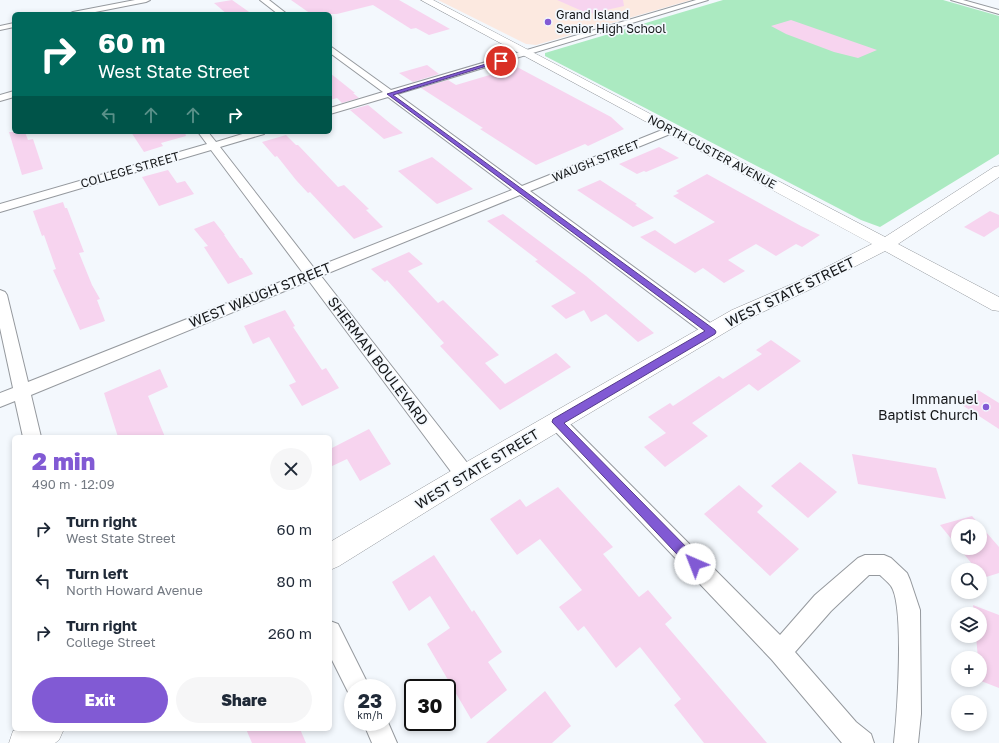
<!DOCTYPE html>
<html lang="en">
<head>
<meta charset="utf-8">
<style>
	:root { --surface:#fff; --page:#f6f6f7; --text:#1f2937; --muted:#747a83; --accent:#815ad4 }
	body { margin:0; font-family:"Golos Text",sans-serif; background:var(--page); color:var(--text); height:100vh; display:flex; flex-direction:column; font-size:15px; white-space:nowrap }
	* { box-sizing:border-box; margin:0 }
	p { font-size:13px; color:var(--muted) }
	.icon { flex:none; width:22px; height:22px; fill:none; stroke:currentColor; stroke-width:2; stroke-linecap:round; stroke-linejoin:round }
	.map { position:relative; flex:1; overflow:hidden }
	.panel { position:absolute; left:12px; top:435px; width:320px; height:296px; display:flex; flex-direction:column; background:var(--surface); border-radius:6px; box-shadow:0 2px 6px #0003 }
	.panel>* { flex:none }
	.guide { position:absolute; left:12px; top:12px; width:320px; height:122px; border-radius:6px; box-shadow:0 2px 6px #0003; background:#00695c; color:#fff; overflow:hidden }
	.fabs { position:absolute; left:951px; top:519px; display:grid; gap:8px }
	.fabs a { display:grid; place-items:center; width:36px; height:36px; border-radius:50%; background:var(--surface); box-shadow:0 2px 6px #0003; font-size:20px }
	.speed { position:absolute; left:344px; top:679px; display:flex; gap:8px; font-size:20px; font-weight:700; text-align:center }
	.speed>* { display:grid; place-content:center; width:52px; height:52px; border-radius:50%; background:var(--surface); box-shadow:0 2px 6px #0003; line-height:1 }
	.speed small { font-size:10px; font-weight:400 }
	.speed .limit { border:2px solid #111; border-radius:6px; background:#fff; color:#111 }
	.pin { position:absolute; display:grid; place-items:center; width:34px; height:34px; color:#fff; margin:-17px; border:2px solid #fff; border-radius:50%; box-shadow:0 1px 4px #0007 }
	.me { position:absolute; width:44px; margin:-22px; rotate:316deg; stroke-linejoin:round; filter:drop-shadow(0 0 3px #0008) }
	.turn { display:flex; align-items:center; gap:14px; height:84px; padding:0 20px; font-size:18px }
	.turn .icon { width:52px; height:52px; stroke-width:2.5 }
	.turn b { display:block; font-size:28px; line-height:34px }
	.lanes { display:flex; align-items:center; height:38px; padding:0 20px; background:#0003; justify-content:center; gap:20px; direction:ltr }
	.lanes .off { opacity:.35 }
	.round { display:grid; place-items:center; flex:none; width:42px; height:42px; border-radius:21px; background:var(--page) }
	.head { display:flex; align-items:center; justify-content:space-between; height:68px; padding:0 20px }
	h1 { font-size:24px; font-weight:800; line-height:30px; color:var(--accent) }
	.cta { display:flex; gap:8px; margin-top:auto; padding:8px 20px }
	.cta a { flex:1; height:46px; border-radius:24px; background:var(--accent); color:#fff; font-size:16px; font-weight:800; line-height:46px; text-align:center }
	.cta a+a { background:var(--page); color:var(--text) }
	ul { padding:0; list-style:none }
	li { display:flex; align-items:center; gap:12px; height:52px; padding:0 20px }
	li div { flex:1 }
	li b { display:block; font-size:15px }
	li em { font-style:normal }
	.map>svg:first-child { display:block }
	.education { fill:#fce9e0 }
	.green { fill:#abeac1 }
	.building { fill:#f7d4ef }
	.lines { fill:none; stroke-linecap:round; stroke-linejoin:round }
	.minor-casing { stroke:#95999e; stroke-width:2 }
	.tertiary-casing { stroke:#95999e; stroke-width:1 }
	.minor { fill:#fff; fill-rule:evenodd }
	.tertiary { fill:#fff; fill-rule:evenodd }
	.route { fill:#815ad4; stroke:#543a8a }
	.poi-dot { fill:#815ad4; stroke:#f3f8fd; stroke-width:1.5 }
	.labels { text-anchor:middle; stroke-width:3.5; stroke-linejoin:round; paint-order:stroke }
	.far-poi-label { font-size:12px; fill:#151719; stroke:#f3f8fd; text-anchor:start }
	.far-street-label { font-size:12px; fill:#151719; stroke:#f3f8fd }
	.street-label { font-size:14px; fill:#151719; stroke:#f3f8fd }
	.poi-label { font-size:14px; fill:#151719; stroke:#f3f8fd; text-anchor:end }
</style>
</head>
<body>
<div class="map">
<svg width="999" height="743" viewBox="0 0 999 743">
	<rect width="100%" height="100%" fill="#f3f8fd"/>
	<path class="education" d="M438 0H691L536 45 526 44Z"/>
	<path class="green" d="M723 0H943L999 16V154L880 227 861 220 545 56V53Z"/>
	<g class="building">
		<path d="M232 0 252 14H227L214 3Z"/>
		<path d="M291 0H399L450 29 429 35 416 28 411 29 373 5 337 14H311Z"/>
		<path d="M557 0H623L624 6 589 14Z"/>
		<path d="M791 20 877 50 858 58 834 52 786 34 771 26Z"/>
		<path d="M427 65 439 74 413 82 399 73Z"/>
		<path d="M517 67 611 117 624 129 588 146 585 144 536 165 480 129 483 128 421 88 448 80 456 85Z"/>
		<path d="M330 73 355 93H353L359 98 342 103 337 98 330 100Z"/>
		<path d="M368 105 391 124 403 133 384 139 350 110Z"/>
		<path d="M9 132H25L28 140 33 139 43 169 22 175Z"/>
		<path d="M131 132H185L186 136 161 143 163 146 144 152Z"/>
		<path d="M286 135 296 145H298L338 187 344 185 369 209 366 210 383 227 354 239 310 192 308 193 296 180 277 156 275 157 262 142Z"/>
		<path d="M659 147 679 158 646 172 644 171 637 174 619 164Z"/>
		<path d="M432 157 473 189 437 204 398 171Z"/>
		<path d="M168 170 177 183 185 181 194 194 159 206 142 177Z"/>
		<path d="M707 174 801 226 820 235 802 247 796 244 776 256 756 244 728 260 745 271 724 283 703 268 695 273 640 237 655 230 675 244 715 222 673 196 679 193 676 191Z"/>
		<path d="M600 180 637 204 635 205 654 218 633 227 577 190Z"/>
		<path d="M63 202 65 208H67L84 252 79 253 92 285 100 299 97 300 105 321 80 330 53 270 56 269 44 235 42 236 33 211Z"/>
		<path d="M990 211 999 215V227L984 237 964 227Z"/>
		<path d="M503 214 586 276 654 333 638 342 606 314 591 322 584 310 566 319 551 306 576 293 535 261 538 260 487 221Z"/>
		<path d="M214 221 225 235H224L240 258H242L253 274 228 284 204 247 208 246 194 229Z"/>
		<path d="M409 252 423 264 408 271 438 303 443 300 499 355 485 363 505 384 556 353 571 367 500 410 440 346 444 343 387 280 385 282 371 269Z"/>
		<path d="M285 310 295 326 293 327 322 370 326 368 339 388 302 406 289 385 296 382 269 337 253 344 244 326Z"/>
		<path d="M771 340 801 361 758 391 749 384 692 423 708 436 665 467 644 447 666 433 648 417 670 403 673 406 719 376 723 379 762 354 756 350Z"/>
		<path d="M160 369 168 387 148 396 165 437H118L104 393Z"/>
		<path d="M978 390 999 403V429L962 405Z"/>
		<path d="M369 429 391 464 360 481 347 459 330 467V449Z"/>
		<path d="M852 454 936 468 946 499 858 484Z"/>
		<path d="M800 462 837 492 808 518 771 486Z"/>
		<path d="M739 485 763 506 757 512 799 549 770 576 704 514Z"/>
		<path d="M558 487 613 547 603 554 639 597 648 590 672 618 665 624 767 743H704L674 705 681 699 640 647 616 668 584 626 578 631 559 607 582 590 540 539 517 555 490 519 520 499 526 507Z"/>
		<path d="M972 516 999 547V573L983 578 980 574V570H977L959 548H980V526H958V547L940 525Z"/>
		<path d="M434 555 472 612 474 610 502 652 488 662 507 690 471 719 427 644 450 628 430 596 409 611 392 582Z"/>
		<path d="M973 605 999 615V688L981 681 980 658H978L976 636H980V614H974Z"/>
		<path d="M545 691 571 726 552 743H486Z"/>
		<path d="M246 729H300L306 743H252Z"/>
	</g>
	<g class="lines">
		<g class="minor-casing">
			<g id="minor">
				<path d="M135 0H150L146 2 85 14H69L73 12Z"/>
				<path d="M260 0H269L287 14H278Z"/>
				<path d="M696 0H708L397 94 522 186 667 128H675L676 130 675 132 530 191 717 328 720 332 717 336 712 337 707 336 520 195 321 276 472 469 474 475 472 481 465 483 458 481 309 281 31 395 41 437H23L15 401 0 407V393L13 388 0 328V290L5 292 7 295 28 382 303 273 211 150 0 212V204L207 144 198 132H208L216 142 249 132H265L264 134 220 147 314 268 512 190 388 97 330 114V108L383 92 330 53V46L391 90Z"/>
				<path d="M951 0H963L999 10V14Z"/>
				<path d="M14 23V27L0 30V26Z"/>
				<path d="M14 91V97L0 101V95Z"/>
				<path d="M557 415 563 417 780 635 815 595 858 558 865 555H884L891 558 907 573 910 580 920 610 921 714 918 743H894C897 715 905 606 891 586 888 582 883 578 880 575H869L831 611 795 652 856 722 871 734 874 743H842L772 660 551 427 548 422 551 417Z"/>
				<path d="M330 621 338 624 370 688H353V698L350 696 330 656Z"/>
				<path d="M387 720 397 743H372L363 722H387Z"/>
			</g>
		</g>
		<g class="tertiary-casing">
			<g id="tertiary">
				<path d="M421 0H433L885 237 994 167 999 166V177L898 244 999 297V311L992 310 885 251 811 289 746 320 474 482 339 566 330 570V542L456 468 732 310 799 281 872 244Z"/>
				<path d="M18 729H64L59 740 55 743H9L13 731Z"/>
			</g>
		</g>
		<use href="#minor" class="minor"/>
		<use href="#tertiary" class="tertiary"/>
	</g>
	<path class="route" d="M499 60 503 61 393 95 715 330 716 332 715 334 564 423 699 560 701 564 699 569 695 570 691 569 552 422 553 419 705 331 387 94Z"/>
	<g class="poi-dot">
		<circle cx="548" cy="22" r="4"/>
		<circle cx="986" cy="407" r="4"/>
	</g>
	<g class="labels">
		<g class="far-poi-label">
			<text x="556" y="19">Grand Island<tspan x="556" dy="14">Senior High School</tspan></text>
		</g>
		<g class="far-street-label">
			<text transform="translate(712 152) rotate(28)" y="4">NORTH CUSTER AVENUE</text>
			<text transform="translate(596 161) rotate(-22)" y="4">WAUGH STREET</text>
			<text transform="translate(130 170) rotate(-16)" y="4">COLLEGE STREET</text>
		</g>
		<g class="street-label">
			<text transform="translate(790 292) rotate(-26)" y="5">WEST STATE STREET</text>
			<text transform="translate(260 295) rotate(-22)" y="5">WEST WAUGH STREET</text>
			<text transform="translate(378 361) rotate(53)" y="5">SHERMAN BOULEVARD</text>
			<text transform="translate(477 469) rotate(-31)" y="5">WEST STATE STREET</text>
		</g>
		<g class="poi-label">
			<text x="978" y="404">Immanuel<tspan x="978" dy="16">Baptist Church</tspan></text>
		</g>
	</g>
</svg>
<div class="fabs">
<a><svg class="icon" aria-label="sound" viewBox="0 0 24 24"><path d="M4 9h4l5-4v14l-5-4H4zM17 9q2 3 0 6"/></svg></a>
<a><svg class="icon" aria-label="search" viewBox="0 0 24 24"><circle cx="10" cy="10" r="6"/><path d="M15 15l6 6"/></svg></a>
<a><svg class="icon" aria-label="layers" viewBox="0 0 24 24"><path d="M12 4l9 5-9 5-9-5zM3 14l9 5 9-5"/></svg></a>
<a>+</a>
<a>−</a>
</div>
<div class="speed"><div>23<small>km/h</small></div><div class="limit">30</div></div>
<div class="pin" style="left:501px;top:61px;background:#d93025"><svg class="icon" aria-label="arrive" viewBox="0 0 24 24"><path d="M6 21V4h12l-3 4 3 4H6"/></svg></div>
<svg class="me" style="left:695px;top:564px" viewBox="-20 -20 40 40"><circle r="19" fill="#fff"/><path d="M0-13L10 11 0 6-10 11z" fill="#815ad4"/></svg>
<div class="guide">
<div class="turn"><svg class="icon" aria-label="right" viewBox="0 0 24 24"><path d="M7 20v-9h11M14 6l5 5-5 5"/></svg><div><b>60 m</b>West State Street</div></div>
<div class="lanes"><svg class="icon off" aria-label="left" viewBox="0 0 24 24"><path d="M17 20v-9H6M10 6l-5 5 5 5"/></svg><svg class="icon off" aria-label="ahead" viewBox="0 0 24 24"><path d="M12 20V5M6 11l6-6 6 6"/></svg><svg class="icon off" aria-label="ahead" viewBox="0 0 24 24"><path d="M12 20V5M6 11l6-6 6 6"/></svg><svg class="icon" aria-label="right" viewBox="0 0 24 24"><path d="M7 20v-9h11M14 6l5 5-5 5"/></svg></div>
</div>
<section class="panel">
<div class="head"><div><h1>2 min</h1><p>490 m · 12:09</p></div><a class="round"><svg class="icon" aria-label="close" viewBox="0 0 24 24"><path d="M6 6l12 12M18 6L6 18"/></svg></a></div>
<ul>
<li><svg class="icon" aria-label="right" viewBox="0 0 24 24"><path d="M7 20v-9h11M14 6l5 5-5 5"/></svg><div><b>Turn right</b><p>West State Street</p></div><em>60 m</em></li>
<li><svg class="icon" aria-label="left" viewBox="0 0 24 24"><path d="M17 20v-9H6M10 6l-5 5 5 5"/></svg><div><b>Turn left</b><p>North Howard Avenue</p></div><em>80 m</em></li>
<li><svg class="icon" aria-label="right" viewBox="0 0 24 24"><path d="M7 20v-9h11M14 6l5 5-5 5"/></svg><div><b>Turn right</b><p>College Street</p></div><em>260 m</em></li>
</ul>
<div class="cta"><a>Exit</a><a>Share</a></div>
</section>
</div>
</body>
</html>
